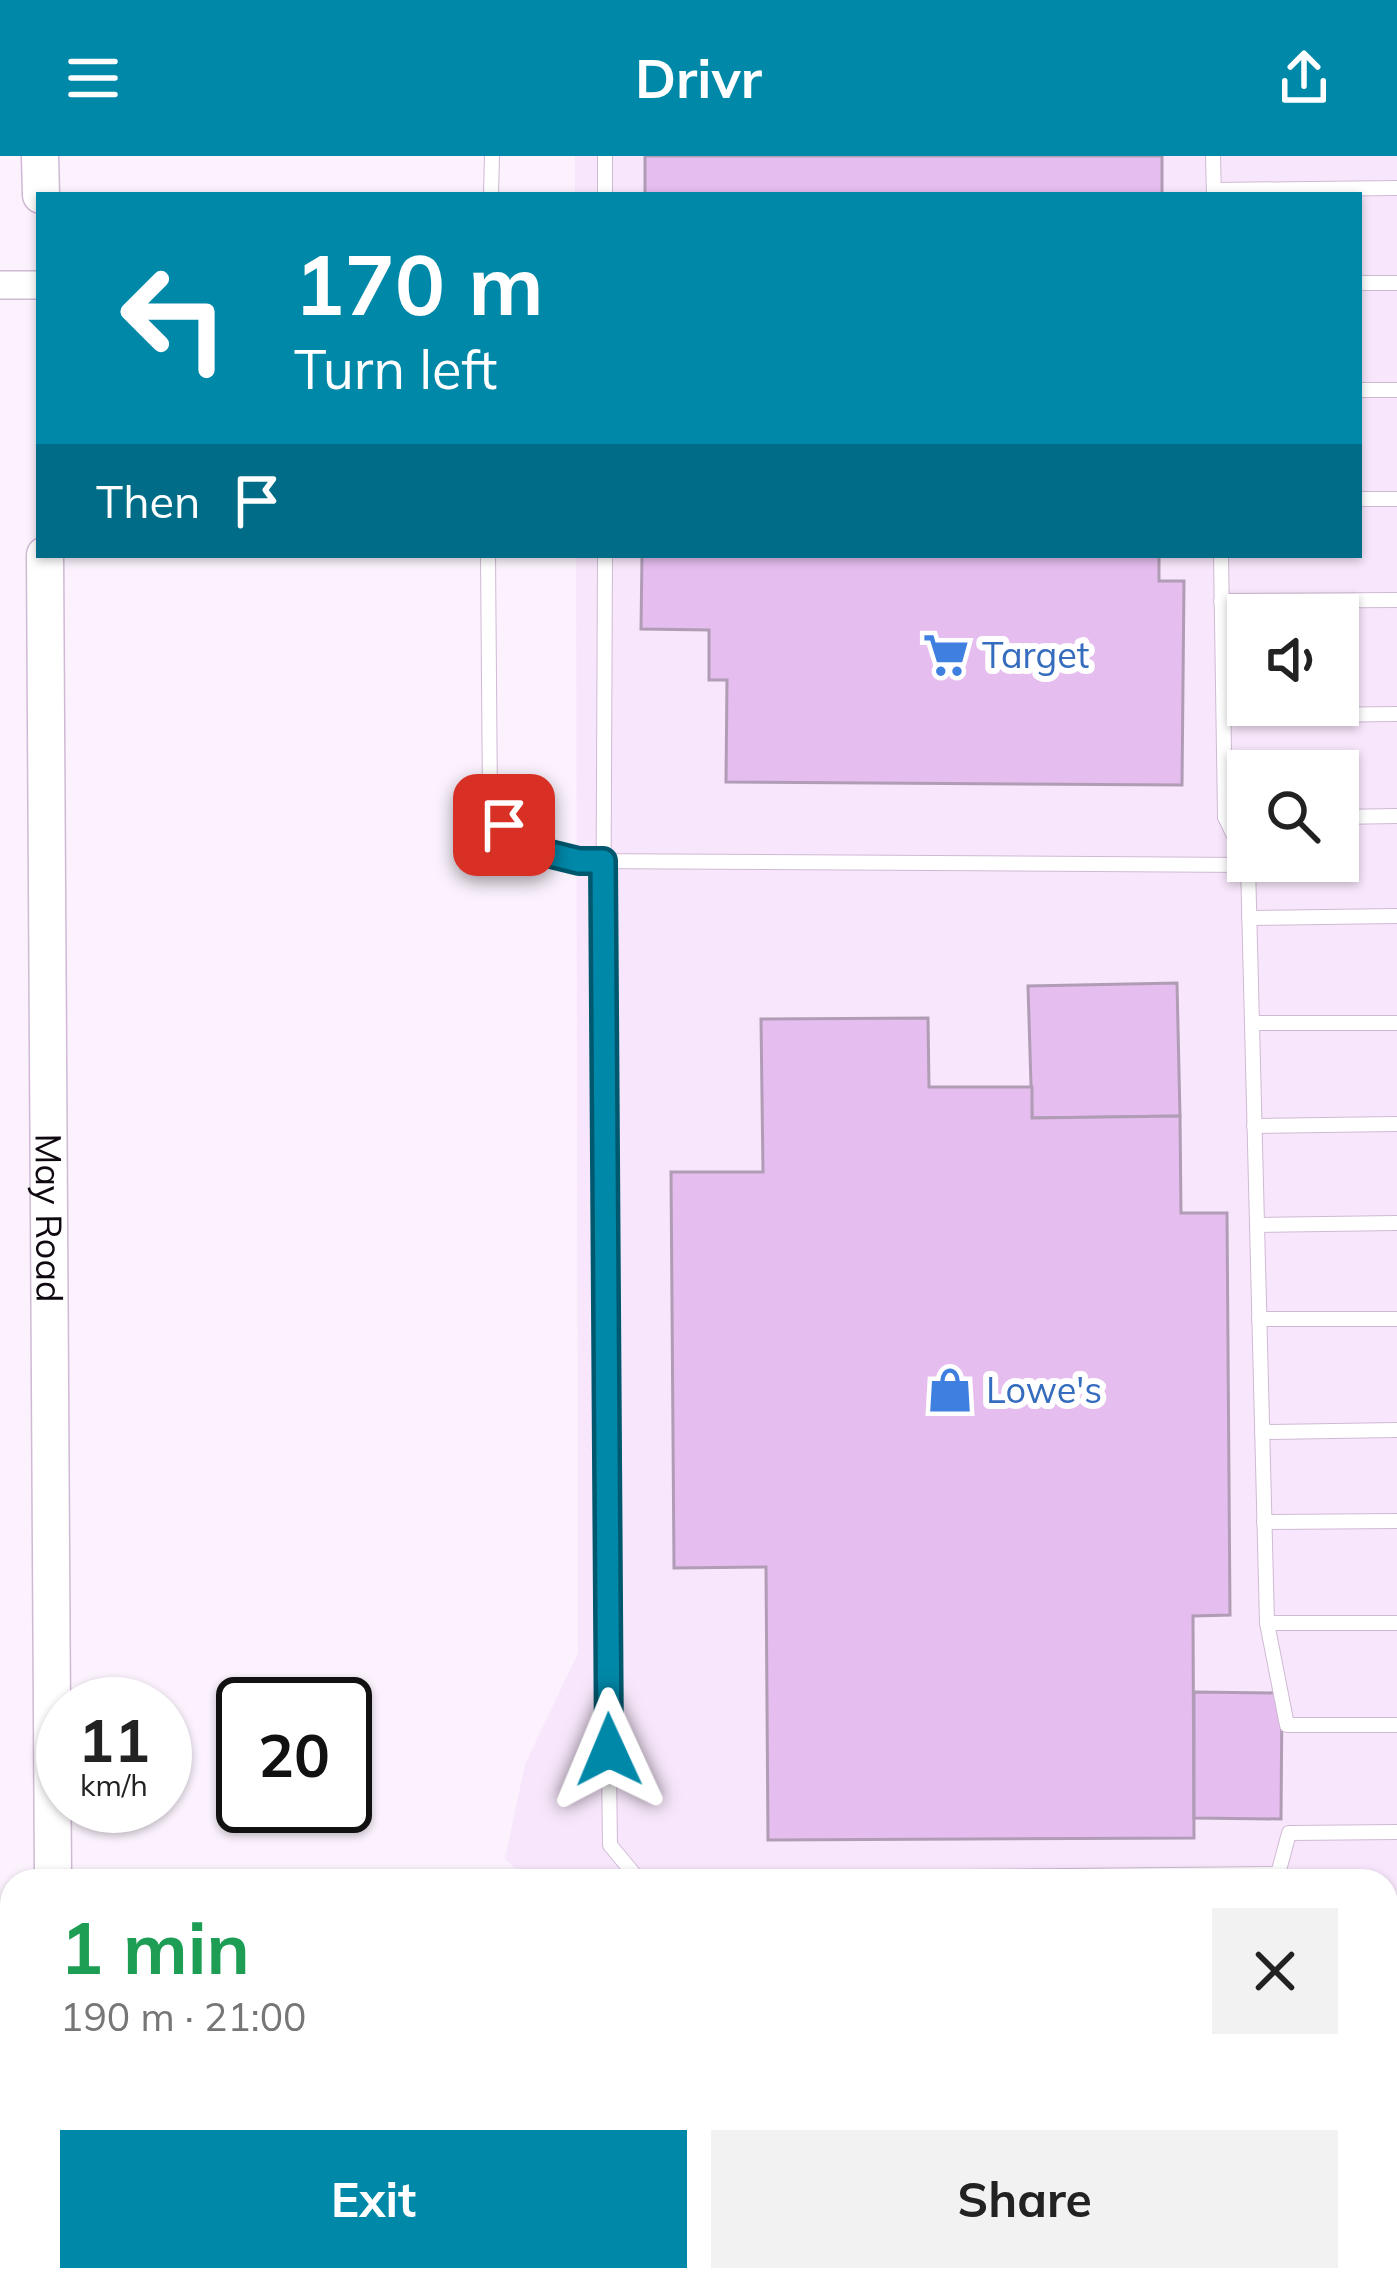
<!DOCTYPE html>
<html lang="en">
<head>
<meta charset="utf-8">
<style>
	:root { --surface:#fff; --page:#f2f2f2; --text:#222; --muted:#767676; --accent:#0088a9 }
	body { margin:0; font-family:Mulish,sans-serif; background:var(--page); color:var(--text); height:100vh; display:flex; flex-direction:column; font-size:45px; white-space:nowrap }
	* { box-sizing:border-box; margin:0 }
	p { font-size:39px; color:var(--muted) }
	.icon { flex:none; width:66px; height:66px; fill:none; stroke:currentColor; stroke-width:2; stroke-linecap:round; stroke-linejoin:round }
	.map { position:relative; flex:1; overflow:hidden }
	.sheet { position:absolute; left:0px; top:1713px; width:1398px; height:423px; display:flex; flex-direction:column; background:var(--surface); border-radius:36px 36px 0 0; box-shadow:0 3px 9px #0004 }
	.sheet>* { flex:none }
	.top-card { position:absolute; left:36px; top:36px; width:1326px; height:366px; border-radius:0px; box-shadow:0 3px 9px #0004; background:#0088a9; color:#fff; overflow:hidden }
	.tools { position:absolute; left:1227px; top:438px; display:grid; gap:24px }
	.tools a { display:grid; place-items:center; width:132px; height:132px; border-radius:0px; background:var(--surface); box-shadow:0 3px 9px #0004; font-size:60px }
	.speed { position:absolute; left:36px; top:1521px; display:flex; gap:24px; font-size:60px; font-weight:700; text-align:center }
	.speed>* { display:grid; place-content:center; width:156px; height:156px; border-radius:50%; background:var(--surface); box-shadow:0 3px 9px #0004; line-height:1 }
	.speed small { font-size:30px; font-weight:400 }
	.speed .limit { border:6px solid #111; border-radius:18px; background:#fff; color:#111 }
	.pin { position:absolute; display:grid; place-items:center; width:102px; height:102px; color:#fff; margin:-51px; border-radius:24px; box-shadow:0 6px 18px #0006 }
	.me { position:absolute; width:132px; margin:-66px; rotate:359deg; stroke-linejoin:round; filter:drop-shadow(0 0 9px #0008) }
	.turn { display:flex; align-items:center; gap:42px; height:252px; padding:0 60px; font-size:54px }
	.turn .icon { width:156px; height:156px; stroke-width:2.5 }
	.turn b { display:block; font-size:84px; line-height:102px }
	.then { display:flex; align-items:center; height:114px; padding:0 60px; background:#0003; gap:24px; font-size:45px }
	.round { display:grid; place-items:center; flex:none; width:126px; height:126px; border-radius:0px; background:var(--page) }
	.overview { display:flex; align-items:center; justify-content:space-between; height:204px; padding:0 60px }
	h1 { font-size:72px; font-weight:700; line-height:90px; color:#1e9e55 }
	.action { display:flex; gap:24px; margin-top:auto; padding:24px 60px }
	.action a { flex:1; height:138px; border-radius:0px; background:var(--accent); color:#fff; font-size:48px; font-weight:700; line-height:138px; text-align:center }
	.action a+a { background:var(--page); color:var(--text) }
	header { display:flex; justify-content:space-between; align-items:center; height:156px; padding:0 60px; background:var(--accent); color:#fff; font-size:54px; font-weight:700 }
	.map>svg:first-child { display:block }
	.built { fill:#f8e7fc; fill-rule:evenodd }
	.building { fill:#e5bdee; stroke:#b19cb6; stroke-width:3 }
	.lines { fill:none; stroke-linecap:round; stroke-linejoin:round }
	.service-casing { stroke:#d0b9d5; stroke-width:16 }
	.minor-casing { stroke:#d0b9d5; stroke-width:30 }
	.tertiary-casing { stroke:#d0b9d5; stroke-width:39 }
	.service { stroke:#fff; stroke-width:14 }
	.minor { stroke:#fff; stroke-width:27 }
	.tertiary { stroke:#fff; stroke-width:36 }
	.route-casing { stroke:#00586e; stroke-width:30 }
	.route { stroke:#0088a9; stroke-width:21 }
	.labels { text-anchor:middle; stroke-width:12; stroke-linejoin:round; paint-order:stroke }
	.shop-label { font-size:36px; fill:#366cbe; stroke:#fff; text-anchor:start }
	.street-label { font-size:36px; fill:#100811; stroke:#fff }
</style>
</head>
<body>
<header><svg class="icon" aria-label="menu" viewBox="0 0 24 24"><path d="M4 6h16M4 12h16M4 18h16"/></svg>Drivr<svg class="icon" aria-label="share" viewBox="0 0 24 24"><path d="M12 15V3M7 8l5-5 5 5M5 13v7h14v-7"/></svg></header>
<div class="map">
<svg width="1397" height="2135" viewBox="0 0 1397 2135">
	<rect width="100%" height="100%" fill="#fbf2fd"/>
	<path class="built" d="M575 0H1397V1819L1386 1818V1725H530L505 1703 525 1608 578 1497 576 399H1359V39H575ZM1248 459H1338V549H1248ZM1248 615H1338V705H1248Z"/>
	<g class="building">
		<rect x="645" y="0" width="517" height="39"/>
		<path d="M642 399H1159V425H1184L1182 629 726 626 727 524H709V474L641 473Z"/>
		<path d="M1177 827 1180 960 1032 962 1028 830Z"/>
		<path d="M928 862 929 931H1032V962L1180 960 1181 1057H1227L1230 1459 1193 1460 1194 1682 768 1684 766 1411 674 1412 671 1016H763L761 863Z"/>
		<path d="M1194 1536 1282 1537 1281 1663 1194 1662Z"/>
	</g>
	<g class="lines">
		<g class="service-casing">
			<g id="service">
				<path d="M605 0V39"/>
				<path d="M1213 0 1214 39"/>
				<path d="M1214 34 1397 32"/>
				<path d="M491 39 492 0"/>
				<path d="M1359 127H1397"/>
				<path d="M1359 234H1397"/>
				<path d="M1359 343H1397"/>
				<path d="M488 399 490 648 518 690 579 705 1248 709"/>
				<path d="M605 399 602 1071 610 1689 639 1724 1278 1718"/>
				<path d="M1221 399 1225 661 1248 709 1267 1467 1287 1569H1397"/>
				<path d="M1221 445 1397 444"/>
				<path d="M1224 560 1397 558"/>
				<path d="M1225 661H1248"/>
				<path d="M1338 661 1397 660"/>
				<path d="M1249 762 1397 760"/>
				<path d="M1252 867H1397"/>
				<path d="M1254 970 1397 968"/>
				<path d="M1257 1069 1397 1067"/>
				<path d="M1259 1163H1397"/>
				<path d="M1262 1276 1397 1274"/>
				<path d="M1264 1366 1397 1365"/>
				<path d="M1267 1467H1397"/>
				<path d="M1282 1725 1278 1718 1289 1677 1397 1676"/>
				<path d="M1386 1777H1397"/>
			</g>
		</g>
		<g class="minor-casing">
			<path id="minor" d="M0 129H39"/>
		</g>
		<g class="tertiary-casing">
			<g id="tertiary">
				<path d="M40 0 41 39"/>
				<path id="s1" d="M45 399 53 1725"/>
				<path d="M56 2124V2135"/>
			</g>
		</g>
		<use href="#service" class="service"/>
		<use href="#minor" class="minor"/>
		<use href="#tertiary" class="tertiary"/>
	</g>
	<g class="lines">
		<g class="route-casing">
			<path id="route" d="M504 669 518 690 579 705H603L609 1594"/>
		</g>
		<use href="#route" class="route"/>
	</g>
	<defs>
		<g id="supermarket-bare" transform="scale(3.6)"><path d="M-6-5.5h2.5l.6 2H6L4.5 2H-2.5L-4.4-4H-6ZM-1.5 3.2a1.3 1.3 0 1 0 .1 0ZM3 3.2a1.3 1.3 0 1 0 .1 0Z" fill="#3f7fe0" stroke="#fff" stroke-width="2.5" paint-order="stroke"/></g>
		<g id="shop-bare" transform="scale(3.6)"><path d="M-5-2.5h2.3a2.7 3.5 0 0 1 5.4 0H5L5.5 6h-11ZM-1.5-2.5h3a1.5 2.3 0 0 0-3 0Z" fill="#3f7fe0" stroke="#fff" stroke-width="2.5" paint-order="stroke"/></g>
	</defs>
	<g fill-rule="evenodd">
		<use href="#supermarket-bare" x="946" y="499"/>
		<use href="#shop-bare" x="950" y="1234"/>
	</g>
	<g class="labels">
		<g class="shop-label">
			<text x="982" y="512">Target</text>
			<text x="986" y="1247">Lowe's</text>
		</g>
		<g class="street-label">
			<text dy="13" stroke="none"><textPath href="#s1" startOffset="663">May Road</textPath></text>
		</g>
	</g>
</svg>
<div class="tools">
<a><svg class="icon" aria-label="sound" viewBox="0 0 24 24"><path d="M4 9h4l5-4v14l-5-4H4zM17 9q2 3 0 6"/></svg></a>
<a><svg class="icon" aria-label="search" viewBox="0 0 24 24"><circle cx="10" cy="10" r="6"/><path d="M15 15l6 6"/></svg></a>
</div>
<div class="speed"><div>11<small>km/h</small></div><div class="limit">20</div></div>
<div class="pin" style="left:504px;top:669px;background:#d93025"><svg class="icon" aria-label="arrive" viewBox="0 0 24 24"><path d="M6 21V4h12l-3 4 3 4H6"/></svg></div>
<svg class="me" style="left:609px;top:1594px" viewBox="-20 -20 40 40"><path d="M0-17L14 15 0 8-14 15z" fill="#0088a9" stroke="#fff" stroke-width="4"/></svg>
<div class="top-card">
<div class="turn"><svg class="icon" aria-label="left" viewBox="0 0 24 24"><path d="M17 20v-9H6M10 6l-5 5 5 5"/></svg><div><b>170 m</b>Turn left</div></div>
<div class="then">Then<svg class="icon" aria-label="arrive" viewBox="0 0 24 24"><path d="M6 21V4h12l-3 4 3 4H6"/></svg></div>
</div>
<section class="sheet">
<div class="overview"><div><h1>1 min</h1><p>190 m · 21:00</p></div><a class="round"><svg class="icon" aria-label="close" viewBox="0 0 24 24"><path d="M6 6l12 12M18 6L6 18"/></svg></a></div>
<div class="action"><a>Exit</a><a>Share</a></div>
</section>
</div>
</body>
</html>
